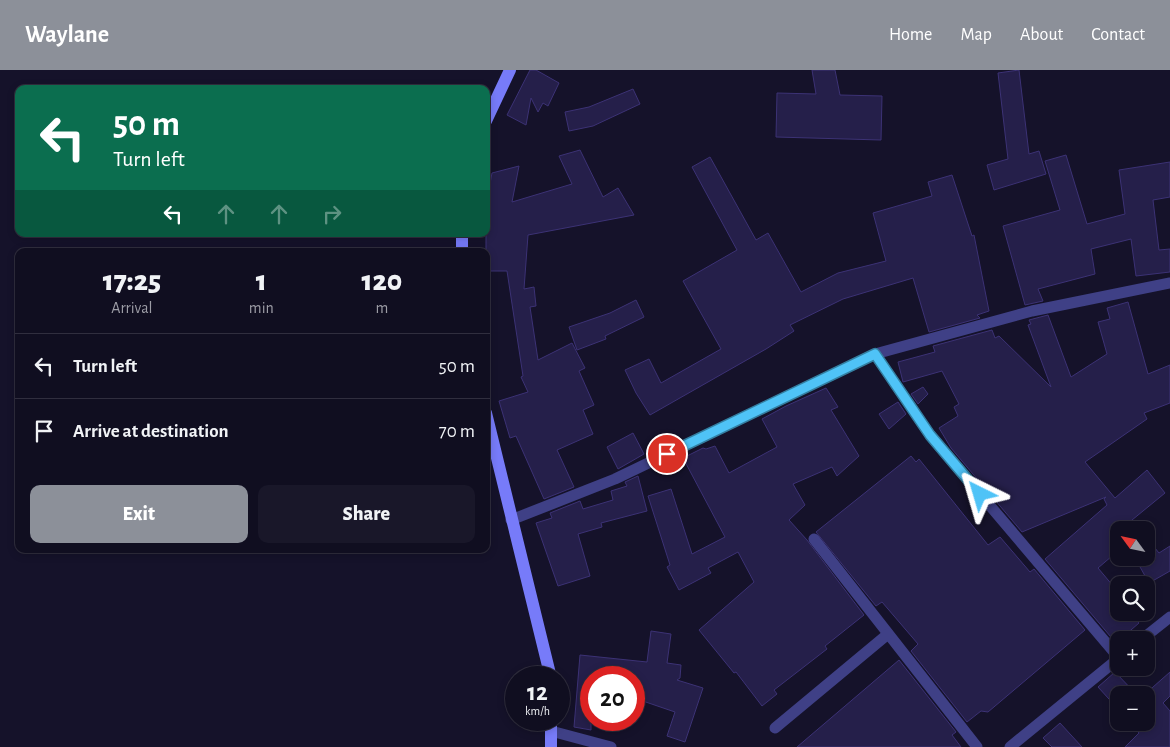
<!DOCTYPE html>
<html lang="en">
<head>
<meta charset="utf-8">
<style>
	:root { --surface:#100e20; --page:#191729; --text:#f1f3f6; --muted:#9c9ca5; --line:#302e3e; --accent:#8c9099 }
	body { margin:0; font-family:"Alegreya Sans",sans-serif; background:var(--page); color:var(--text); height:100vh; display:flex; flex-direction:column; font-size:19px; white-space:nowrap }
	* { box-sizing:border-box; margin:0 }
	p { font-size:16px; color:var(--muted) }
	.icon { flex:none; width:28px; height:28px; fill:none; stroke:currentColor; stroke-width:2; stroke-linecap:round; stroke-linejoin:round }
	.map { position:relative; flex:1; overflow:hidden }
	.sheet { position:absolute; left:15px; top:178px; width:475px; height:305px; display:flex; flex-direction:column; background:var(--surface); border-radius:10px; box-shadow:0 2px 8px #0003,0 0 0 1px var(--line) }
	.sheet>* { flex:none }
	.top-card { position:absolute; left:15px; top:15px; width:475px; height:152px; border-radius:10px; box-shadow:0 2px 8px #0003,0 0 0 1px var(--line); background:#0b6e4f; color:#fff; overflow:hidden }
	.needle { width:32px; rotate:303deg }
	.tools { position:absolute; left:1110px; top:451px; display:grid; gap:10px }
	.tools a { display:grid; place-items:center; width:45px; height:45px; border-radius:10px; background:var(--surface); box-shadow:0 2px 8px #0003,0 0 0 1px var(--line); font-size:25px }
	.speed { position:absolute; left:505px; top:596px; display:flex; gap:10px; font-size:25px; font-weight:700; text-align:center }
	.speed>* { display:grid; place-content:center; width:65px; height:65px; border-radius:50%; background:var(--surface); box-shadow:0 2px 8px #0003,0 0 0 1px var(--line); line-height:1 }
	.speed small { font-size:12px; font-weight:400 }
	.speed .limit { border:8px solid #d22; background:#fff; color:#111 }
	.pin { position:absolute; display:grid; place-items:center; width:42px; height:42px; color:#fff; margin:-21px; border:2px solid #fff; border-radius:50%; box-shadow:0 1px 5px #0007 }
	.me { position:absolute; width:55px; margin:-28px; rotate:320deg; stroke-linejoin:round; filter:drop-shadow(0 0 4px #0008) }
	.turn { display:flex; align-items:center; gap:18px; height:105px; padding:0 15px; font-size:22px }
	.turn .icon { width:65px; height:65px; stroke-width:2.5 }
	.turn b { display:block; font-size:35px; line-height:42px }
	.lanes { display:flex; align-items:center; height:48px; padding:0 15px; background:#0003; justify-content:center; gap:25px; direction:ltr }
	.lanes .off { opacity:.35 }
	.eta { display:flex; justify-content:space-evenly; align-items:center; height:85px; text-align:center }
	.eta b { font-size:30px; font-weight:800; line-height:35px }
	.action { display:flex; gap:10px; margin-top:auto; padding:10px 15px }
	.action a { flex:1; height:58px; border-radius:10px; background:var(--accent); color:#fff; font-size:20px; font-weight:800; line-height:58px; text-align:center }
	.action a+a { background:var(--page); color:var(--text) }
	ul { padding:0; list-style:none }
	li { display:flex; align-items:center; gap:15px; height:65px; padding:0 15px; border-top:1px solid var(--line) }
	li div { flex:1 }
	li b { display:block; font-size:19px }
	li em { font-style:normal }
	header { display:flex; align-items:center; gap:30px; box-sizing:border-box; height:70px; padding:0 25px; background:var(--accent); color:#fff }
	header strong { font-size:24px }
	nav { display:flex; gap:28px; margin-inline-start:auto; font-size:18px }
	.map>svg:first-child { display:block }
	.building { fill:#251f4a; stroke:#3c3275 }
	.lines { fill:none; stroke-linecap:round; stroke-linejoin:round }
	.lane { stroke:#3f4086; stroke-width:11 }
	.secondary { stroke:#777bf9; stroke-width:12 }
	.route-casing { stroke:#337fa1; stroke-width:12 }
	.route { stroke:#4fc3f7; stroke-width:9 }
</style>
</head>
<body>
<header>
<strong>Waylane</strong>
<nav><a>Home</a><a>Map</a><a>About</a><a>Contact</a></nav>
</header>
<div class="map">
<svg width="1170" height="677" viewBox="0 0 1170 677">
	<rect width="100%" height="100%" fill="#15122a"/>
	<g class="building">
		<path d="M530 0H536L559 13 548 36 543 33 538 42 531 28 526 55 507 45Z"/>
		<path d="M812 0H835L840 25 882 26 881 70 776 67 777 23 816 24Z"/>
		<path d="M1019 0 1029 84 1039 81 1046 104 994 120 987 95 1008 89 998 3Z"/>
		<path d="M633 19 640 34 593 56 569 61 565 42 589 37Z"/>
		<path d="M580 80 603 127 618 118 634 145 528 165 524 219 534 217 536 236 530 237 538 290 572 273 585 298 579 301 594 335 583 340 593 364 557 380 574 417 544 429 516 366 510 368 499 331 528 322 521 307 523 306 507 201H486V135L492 103 519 96 512 132 572 114 559 86Z"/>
		<path d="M1066 85 1087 154 1125 144 1119 100 1170 92V127L1153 130 1159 180 1170 179V202L1136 206 1131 169 1091 179 1095 204 1038 219 1043 231 1025 235 1003 156 1060 140 1045 91Z"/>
		<path d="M710 87 756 170 768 163 801 222 838 203 886 191 873 143 932 126 928 112 952 105 972 166 974 165 989 241 977 245 980 248 929 262 913 208 843 229 790 255 794 261 766 279 650 345 636 323 625 300 649 289 661 313 721 279 683 211 737 180 692 97Z"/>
		<path d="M636 230 644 247 605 266 606 269 577 280 569 257 610 243Z"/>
		<path d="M1128 232 1148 304 1170 295V333L1144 343 1147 349 1085 392 1115 428 1147 400 1165 423 1132 450 1140 460H1119V480L1098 498 1119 523V542H1130L1139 553 1116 573 1045 489 1107 435 1104 429 1106 427 1022 462 951 378 939 358 958 346 954 337 959 334 942 301 903 312 898 292 935 282 933 276 992 260 995 268 999 266 1051 317 1028 255 1031 254 1029 250 1048 245 1071 307 1107 284 1098 252 1110 249 1107 238Z"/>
		<path d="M923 317 928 324 918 334 911 324Z"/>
		<path d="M826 318 838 337 831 340 859 386 837 406 832 397 793 414 805 435 789 450 807 470 864 545 825 576 827 579 774 620 777 624 762 636 736 602 734 603 699 560 754 512 738 482 708 498 711 503 679 520 667 497 670 495 648 426 671 419 692 484 725 467 683 388 703 378 706 379 715 376 729 403 777 377 762 349 786 336Z"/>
		<path d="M898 332 906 344 889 359 879 344Z"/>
		<path d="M633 363 644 384 618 399 607 377Z"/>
		<path d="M911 386 916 392 919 389 988 475 1000 467 1030 502 1034 499 1085 560 988 642 981 641 967 652 911 581 918 574 882 532 876 536 816 462Z"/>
		<path d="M638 406 647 441 601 453 602 457 578 464 590 506 558 516 536 453 552 448 550 443 580 431 583 439 613 430 611 421 627 416 625 412Z"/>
		<path d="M1146 467 1159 483 1170 476V501L1149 513 1135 488H1146Z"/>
		<path d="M651 561 671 564 667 593 681 595 680 608 677 610 703 618 685 672 667 666 675 642 634 628V608H591V660L574 657 580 585 647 592Z"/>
		<path d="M899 590 956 662 952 665 961 677H797Z"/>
		<path d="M1115 602 1137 625H1119V640L1098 617Z"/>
		<path d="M1170 602V626L1163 633 1170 641V677H1125L1139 663 1130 652H1146V625H1144Z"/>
		<path d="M1060 653 1082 677H1052L1043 668Z"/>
	</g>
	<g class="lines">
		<g class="lane">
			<path d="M875 284 930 365 1119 588 1010 677"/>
			<path d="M511 450 615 409 875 284 1032 241 1170 213"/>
			<path d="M814 469 977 677"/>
			<path d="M1141 570 1170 547"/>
			<path d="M775 658 888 564"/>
			<path d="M551 661 611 677"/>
		</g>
		<g class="secondary">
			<path d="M486 51 510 0"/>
			<path d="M462 181V164"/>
			<path d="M486 343 551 608"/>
			<path d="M551 650V677"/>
		</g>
	</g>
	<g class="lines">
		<g class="route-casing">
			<path id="route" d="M667 384 875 284 930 365 980 424"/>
		</g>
		<use href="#route" class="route"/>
	</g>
</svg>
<div class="tools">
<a><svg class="needle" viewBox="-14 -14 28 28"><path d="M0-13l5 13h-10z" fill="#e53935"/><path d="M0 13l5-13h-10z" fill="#9c9ca5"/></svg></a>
<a><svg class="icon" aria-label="search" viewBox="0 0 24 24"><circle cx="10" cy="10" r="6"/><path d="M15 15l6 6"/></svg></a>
<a>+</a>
<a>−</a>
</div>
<div class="speed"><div>12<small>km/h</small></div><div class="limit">20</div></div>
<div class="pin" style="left:667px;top:384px;background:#d93025"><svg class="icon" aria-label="arrive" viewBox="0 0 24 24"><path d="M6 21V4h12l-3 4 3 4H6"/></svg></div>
<svg class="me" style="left:980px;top:424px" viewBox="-20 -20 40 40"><path d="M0-17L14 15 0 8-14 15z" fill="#4fc3f7" stroke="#fff" stroke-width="4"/></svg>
<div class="top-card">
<div class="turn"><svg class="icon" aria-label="left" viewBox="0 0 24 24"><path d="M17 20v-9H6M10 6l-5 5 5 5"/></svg><div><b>50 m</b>Turn left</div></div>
<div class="lanes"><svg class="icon" aria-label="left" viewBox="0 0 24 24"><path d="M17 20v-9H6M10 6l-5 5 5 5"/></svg><svg class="icon off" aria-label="ahead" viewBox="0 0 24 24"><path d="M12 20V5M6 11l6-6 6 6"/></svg><svg class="icon off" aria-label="ahead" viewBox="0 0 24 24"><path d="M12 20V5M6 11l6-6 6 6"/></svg><svg class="icon off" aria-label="right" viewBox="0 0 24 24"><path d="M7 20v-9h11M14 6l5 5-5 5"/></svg></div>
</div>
<section class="sheet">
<div class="eta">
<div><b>17:25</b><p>Arrival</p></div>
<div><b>1</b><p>min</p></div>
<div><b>120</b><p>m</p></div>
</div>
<ul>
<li><svg class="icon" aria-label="left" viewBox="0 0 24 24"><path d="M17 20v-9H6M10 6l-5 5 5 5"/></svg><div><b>Turn left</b></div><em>50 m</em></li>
<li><svg class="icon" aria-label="arrive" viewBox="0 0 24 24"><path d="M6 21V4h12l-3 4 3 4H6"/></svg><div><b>Arrive at destination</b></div><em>70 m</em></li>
</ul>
<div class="action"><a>Exit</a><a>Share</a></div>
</section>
</div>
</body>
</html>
